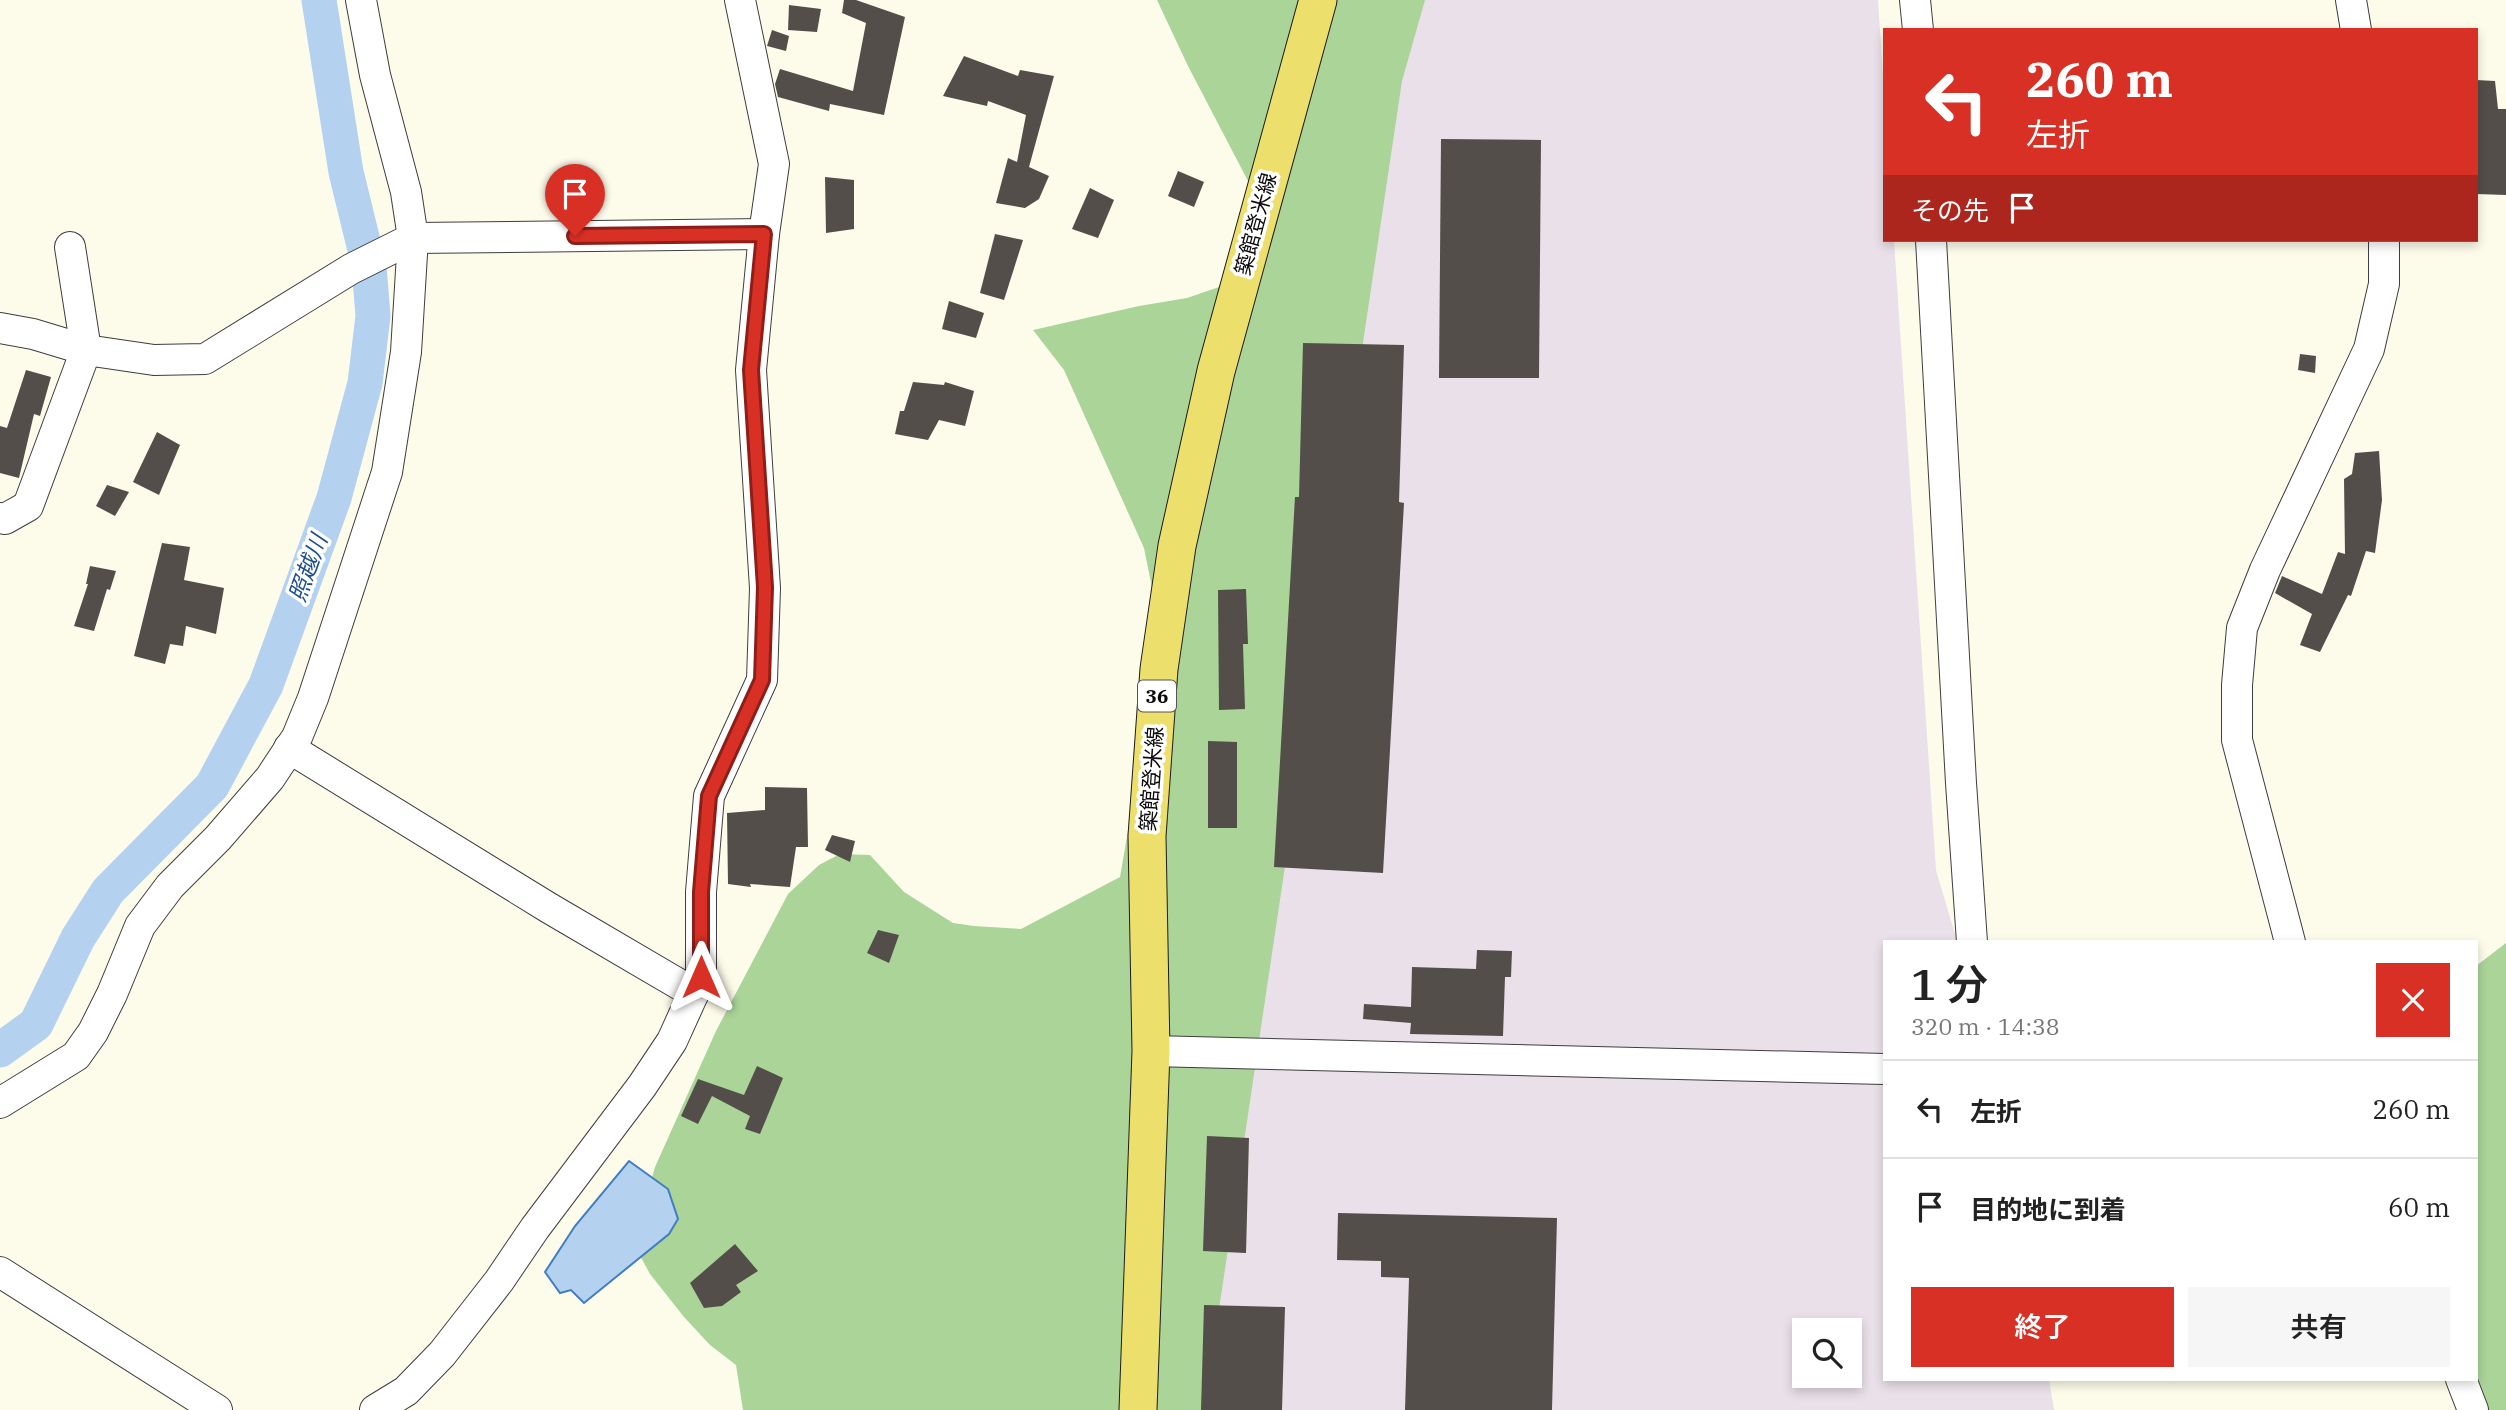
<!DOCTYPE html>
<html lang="ja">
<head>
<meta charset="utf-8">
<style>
	:root { --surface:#fff; --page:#f6f6f6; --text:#222; --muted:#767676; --line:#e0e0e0; --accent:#d93025 }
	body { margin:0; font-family:"IBM Plex Serif","Noto Sans JP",serif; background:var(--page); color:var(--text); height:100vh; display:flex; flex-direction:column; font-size:26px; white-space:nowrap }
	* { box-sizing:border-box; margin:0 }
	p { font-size:23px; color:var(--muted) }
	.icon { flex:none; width:38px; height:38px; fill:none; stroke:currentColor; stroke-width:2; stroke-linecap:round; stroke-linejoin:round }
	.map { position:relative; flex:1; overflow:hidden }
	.details { position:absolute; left:1883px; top:940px; width:595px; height:441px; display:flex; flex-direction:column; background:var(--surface); border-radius:0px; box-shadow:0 4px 10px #0003 }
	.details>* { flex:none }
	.top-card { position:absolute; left:1883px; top:28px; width:595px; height:214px; border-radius:0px; box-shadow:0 4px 10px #0003; background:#d93025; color:#fff; overflow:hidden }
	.controls { position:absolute; left:1792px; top:1318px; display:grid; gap:14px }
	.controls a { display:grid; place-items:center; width:70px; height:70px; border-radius:0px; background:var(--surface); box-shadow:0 4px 10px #0003; font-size:35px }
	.pin { position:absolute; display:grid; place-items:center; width:60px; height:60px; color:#fff; margin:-72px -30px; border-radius:50% 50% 50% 0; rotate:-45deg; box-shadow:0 0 7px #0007 }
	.pin .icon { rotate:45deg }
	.me { position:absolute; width:77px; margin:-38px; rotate:0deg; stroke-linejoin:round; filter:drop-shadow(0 0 5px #0008) }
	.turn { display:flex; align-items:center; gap:24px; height:147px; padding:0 28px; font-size:32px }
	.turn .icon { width:91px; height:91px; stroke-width:2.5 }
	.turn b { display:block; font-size:49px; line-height:60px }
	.then { display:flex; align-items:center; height:66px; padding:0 28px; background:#0003; gap:14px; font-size:26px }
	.round { display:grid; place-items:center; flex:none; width:74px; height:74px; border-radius:0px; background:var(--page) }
	.head { display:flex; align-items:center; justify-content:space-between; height:119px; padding:0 28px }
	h1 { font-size:42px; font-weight:600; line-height:52px }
	.cta { display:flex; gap:14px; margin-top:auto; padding:14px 28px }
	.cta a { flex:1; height:80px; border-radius:0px; background:var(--accent); color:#fff; font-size:28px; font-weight:600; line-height:80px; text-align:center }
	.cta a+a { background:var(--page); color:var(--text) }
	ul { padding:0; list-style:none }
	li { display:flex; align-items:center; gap:21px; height:98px; padding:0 28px; border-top:2px solid var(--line) }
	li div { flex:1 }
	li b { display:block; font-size:26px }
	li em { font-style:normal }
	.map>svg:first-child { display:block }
	.industrial { fill:#eae0e9; fill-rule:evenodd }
	.forest { fill:#abd499 }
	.water { fill:#b4d2f0; stroke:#417dc1; stroke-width:2 }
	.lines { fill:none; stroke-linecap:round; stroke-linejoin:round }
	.river { stroke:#b4d2f0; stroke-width:35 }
	.building { fill:#534e49 }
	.minor-casing { stroke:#3e3e3e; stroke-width:32 }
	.major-casing { stroke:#1c1c1c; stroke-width:39 }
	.minor { stroke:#fff; stroke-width:30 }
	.major { stroke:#eddf6c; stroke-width:37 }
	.route-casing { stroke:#8d1f18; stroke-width:18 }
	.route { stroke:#d93025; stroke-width:12 }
	.labels { text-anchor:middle; stroke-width:7; stroke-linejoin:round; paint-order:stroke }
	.shield { fill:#fff; stroke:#545454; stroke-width:2 }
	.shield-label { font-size:19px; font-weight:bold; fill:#0b0b0b }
	.street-label { font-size:21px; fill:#0b0b0b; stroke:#fff }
	.water-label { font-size:23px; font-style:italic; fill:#205091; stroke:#fff }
</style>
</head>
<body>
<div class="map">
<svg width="2506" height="1410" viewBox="0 0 2506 1410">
	<rect width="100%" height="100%" fill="#fdfceb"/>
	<path class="industrial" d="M1355 0H1878L1885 107V240H1894L1936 870 1957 941 1885 942V1379H2049L2054 1410H1169ZM1804 1330H1850V1376H1804Z"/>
	<g class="forest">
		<path d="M1157 0H1425L1402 81 1204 1410H743L736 1365 710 1345 684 1317 650 1274 637 1250 641 1218 655 1167 716 1031 788 894 819 865 840 854 870 855 904 892 953 923 974 926 1021 929 1120 877 1138 773 1165 652 1144 548 1064 370 1033 330 1139 306 1187 298 1222 286 1256 229 1248 181 1188 66Z"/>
		<path d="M2506 943V1410H2469L2476 1379V966Z"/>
	</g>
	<path class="water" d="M629 1161 668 1189 678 1219 669 1234 584 1303 571 1290 560 1293 545 1272 575 1226Z"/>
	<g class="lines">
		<path class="river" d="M0 1050 36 1024 78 938 108 891 212 786 266 685 334 498 365 383 373 316 369 266 346 172 319 0"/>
	</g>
	<g class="building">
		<path d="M844 0H856L905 17 884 115 830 104 829 111 778 97 775 84 780 69 853 91 866 23 842 13Z"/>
		<path d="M789 5 821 9 817 32 788 30Z"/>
		<path d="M772 30 789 36 786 51 767 46Z"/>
		<path d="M964 56 1018 76 1020 70 1054 76 1029 167 1049 176 1039 199 1025 208 996 203 1008 158 1017 162 1026 115 988 101 987 106 943 96Z"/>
		<path d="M2476 80 2495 81 2498 109H2506V195L2476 194Z"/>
		<path d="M1441 139 1541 140 1539 378H1439Z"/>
		<path d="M1178 171 1204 182 1194 207 1168 196Z"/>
		<path d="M825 177 854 180V229L826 233Z"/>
		<path d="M1090 188 1114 200 1098 238 1072 229Z"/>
		<path d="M995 234 1023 240 1004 300 980 293Z"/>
		<path d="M949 301 984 313 976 338 942 329Z"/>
		<path d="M1303 343 1404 345 1399 502 1404 503 1383 873 1274 867 1295 497H1299Z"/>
		<path d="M2300 354 2316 356 2315 373 2298 370Z"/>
		<path d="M26 370 51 377 40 416 34 414 19 478 0 473V426L7 428Z"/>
		<path d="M913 382 944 385 945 382 974 391 965 426 939 420 928 440 895 434 900 411H904Z"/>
		<path d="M157 432 180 445 159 495 133 482Z"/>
		<path d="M2379 451 2382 500 2375 553 2366 551 2351 596 2348 595 2320 652 2300 645 2312 614 2275 593 2282 576 2322 594 2338 552 2345 554 2344 479 2352 474 2355 453Z"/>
		<path d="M107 485 129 492 115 516 96 506Z"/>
		<path d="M162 543 190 547 184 580 224 588 216 634 186 626 183 646 170 644 165 664 134 656Z"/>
		<path d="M90 566 116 571 110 590 107 589 94 631 74 626 88 584H86Z"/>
		<path d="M1246 589 1248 644H1243L1245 709 1219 710 1218 590Z"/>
		<path d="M1208 741 1237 742V828H1208Z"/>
		<path d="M765 787 807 788 808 847H796L790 887 750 884 751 887 728 884 727 813 765 810Z"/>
		<path d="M832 835 855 841 850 862 825 850Z"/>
		<path d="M878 930 899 935 889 963 867 953Z"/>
		<path d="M1477 950 1512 951 1511 977H1505L1503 1036 1410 1034 1411 1023 1363 1019 1364 1004 1411 1007 1412 967 1476 969Z"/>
		<path d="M757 1066 783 1078 760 1134 745 1129 750 1116 712 1096 698 1124 681 1116 698 1079 744 1095Z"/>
		<path d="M1207 1136 1249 1138 1246 1253 1203 1251Z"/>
		<path d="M1338 1213 1557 1218 1552 1410H1405L1409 1278 1381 1277V1261L1337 1260Z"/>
		<path d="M735 1244 758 1271 736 1285 741 1292 722 1306 704 1308 690 1283Z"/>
		<path d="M1204 1305 1285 1307 1282 1410H1201Z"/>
	</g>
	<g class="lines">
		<g class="minor-casing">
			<g id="minor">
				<path d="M1915 0 1918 30"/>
				<path d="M2351 0 2356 30"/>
				<path d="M1931 240 1961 783 1972 942"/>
				<path d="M0 328 33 334 86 350 154 360 205 359 351 269 413 238 764 234"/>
				<path d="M0 518 5 519 28 506 86 350 70 247"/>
				<path d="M289 748 549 908 694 993"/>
				<path d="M2290 942 2237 740V685L2242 628 2265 570 2369 349 2384 284V240"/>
				<path d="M1151 1051 1885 1069"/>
				<path d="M0 1103 76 1056 93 1032 112 994 140 926 170 886 218 838 270 778 297 737 313 698 387 472 406 352 413 238 406 192 375 75 361 0"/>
				<path d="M0 1272 217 1410"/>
				<path d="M2461 1379 2473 1410"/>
				<path d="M375 1410 406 1391 442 1354 499 1281 535 1228 642 1086 672 1041 701 977V892L709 796 762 680 765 588 751 370 764 234 774 164 740 0"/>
			</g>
		</g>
		<g class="major-casing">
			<path id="major" d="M1138 1410 1151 1051 1147 836 1159 669 1177 546 1216 371 1318 0"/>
		</g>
		<use href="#minor" class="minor"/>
		<use href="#major" class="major"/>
	</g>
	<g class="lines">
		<g class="route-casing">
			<path id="route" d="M575 236 764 234 751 370 765 587 762 680 709 796 701 892V977"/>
		</g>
		<use href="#route" class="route"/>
	</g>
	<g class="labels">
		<rect class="shield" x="1138" y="680.5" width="38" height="31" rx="5"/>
		<g class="shield-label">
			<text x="1157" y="703">36</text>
		</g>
		<g class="street-label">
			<text transform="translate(1256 224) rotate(-75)" y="7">築館登米線</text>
			<text transform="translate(1152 779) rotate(-86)" y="7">築館登米線</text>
		</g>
		<g class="water-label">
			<text transform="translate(308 568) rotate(-70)" y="8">照越川</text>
		</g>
	</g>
</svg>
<div class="controls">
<a><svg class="icon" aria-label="search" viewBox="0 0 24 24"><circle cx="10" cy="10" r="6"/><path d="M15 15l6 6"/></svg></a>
</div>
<div class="pin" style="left:575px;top:236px;background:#d93025"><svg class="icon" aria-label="arrive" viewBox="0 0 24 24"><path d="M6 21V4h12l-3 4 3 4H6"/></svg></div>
<svg class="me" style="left:701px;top:977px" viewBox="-20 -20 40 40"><path d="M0-17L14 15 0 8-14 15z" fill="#d93025" stroke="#fff" stroke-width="4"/></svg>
<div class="top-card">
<div class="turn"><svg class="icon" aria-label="left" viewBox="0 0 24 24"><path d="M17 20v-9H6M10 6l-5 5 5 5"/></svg><div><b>260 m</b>左折</div></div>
<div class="then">その先<svg class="icon" aria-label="arrive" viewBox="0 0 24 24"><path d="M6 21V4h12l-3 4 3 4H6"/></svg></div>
</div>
<section class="details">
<div class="head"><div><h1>1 分</h1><p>320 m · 14:38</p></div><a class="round" style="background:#d93025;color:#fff"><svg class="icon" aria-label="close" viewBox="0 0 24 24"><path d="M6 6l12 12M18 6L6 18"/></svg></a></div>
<ul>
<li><svg class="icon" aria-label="left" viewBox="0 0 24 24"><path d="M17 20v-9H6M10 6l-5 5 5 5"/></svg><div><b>左折</b></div><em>260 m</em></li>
<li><svg class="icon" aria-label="arrive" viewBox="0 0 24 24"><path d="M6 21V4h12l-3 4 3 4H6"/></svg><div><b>目的地に到着</b></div><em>60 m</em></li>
</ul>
<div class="cta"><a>終了</a><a>共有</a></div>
</section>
</div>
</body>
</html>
